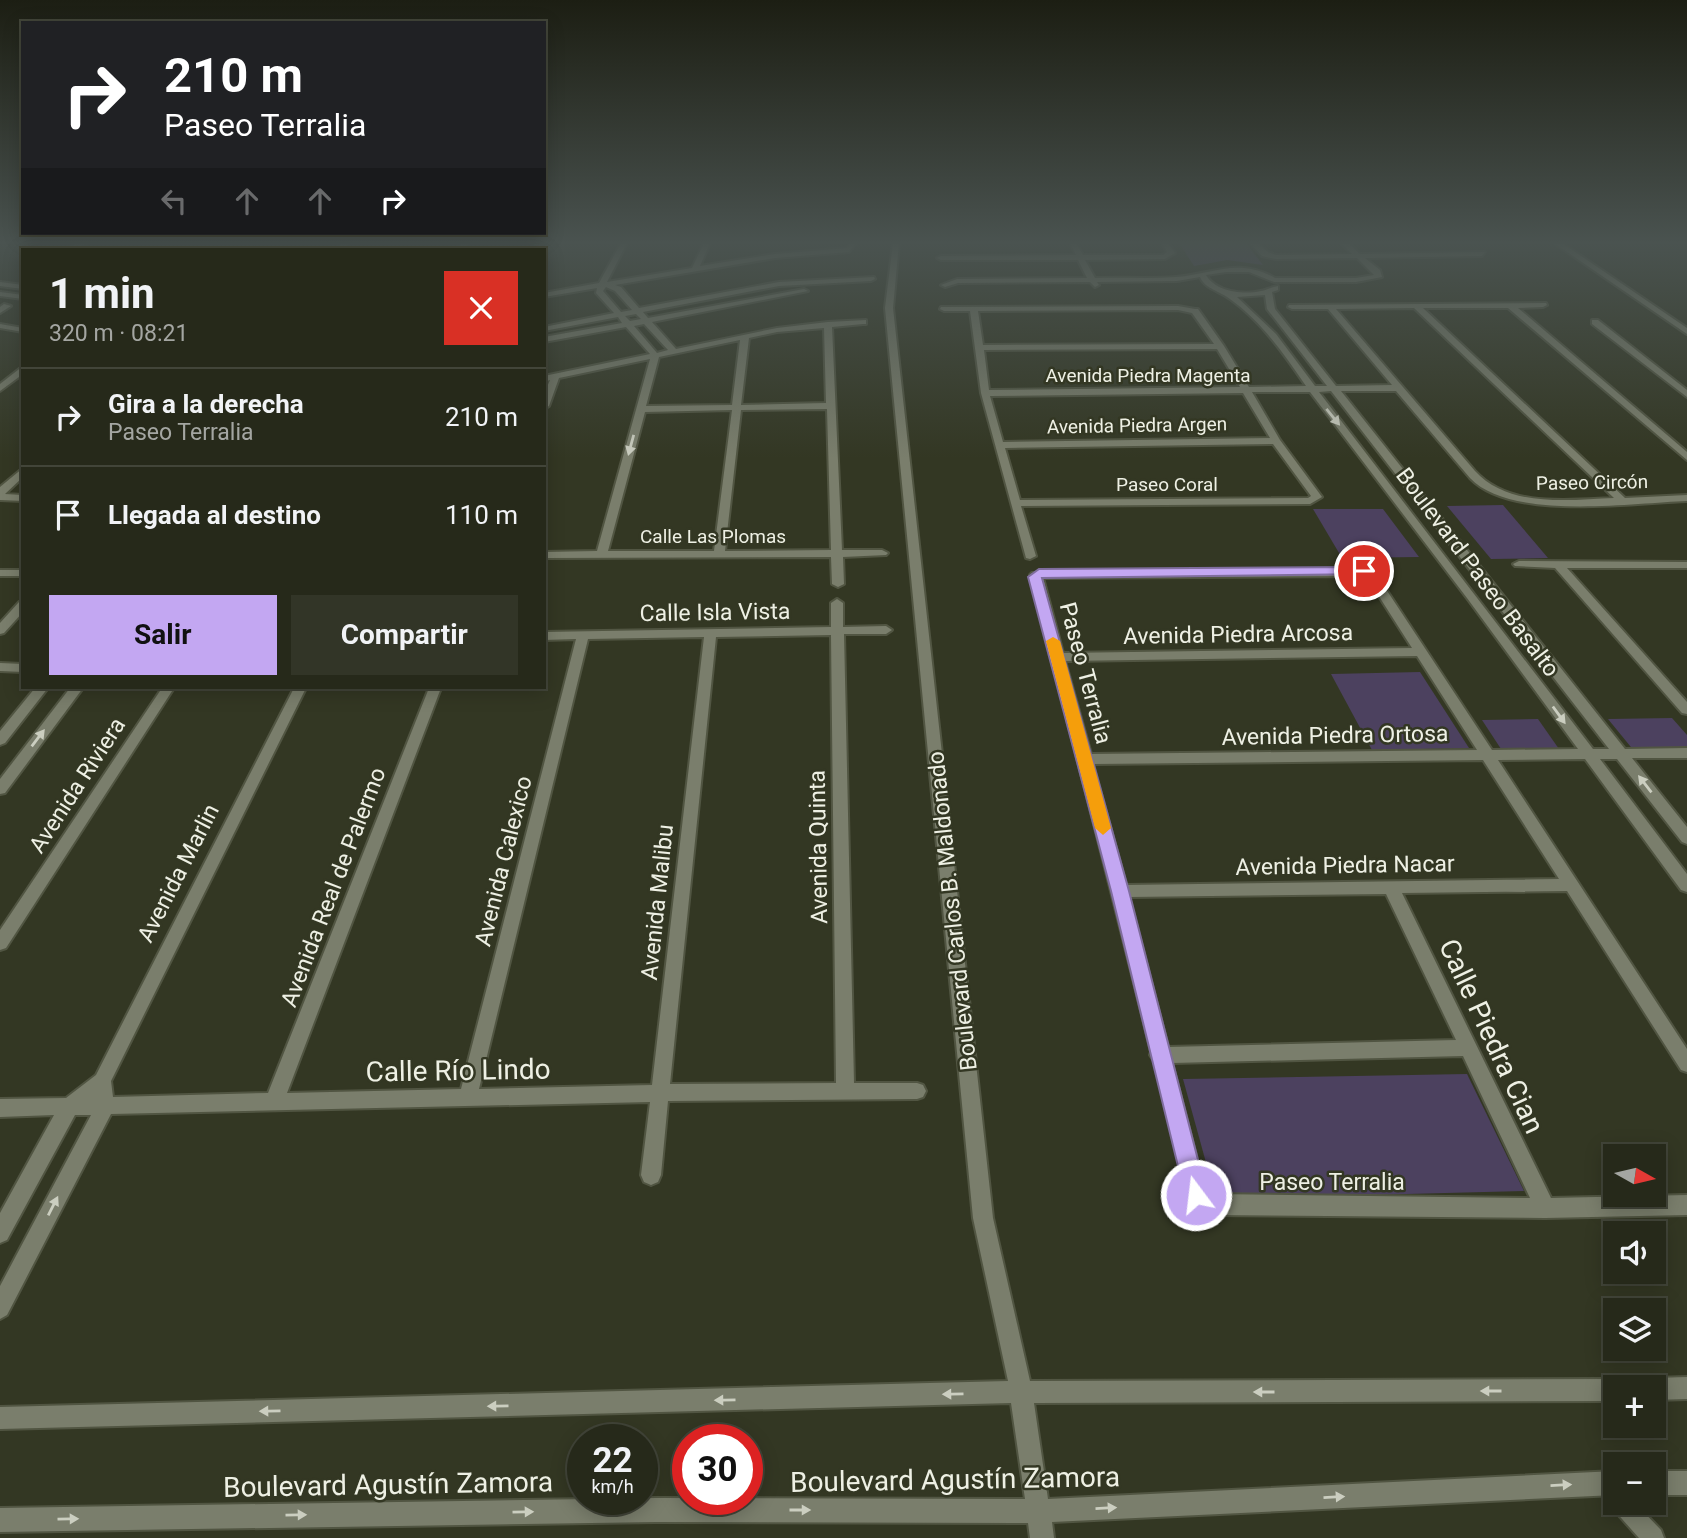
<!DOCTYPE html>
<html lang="es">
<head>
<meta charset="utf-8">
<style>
	:root { --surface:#26291a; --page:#323527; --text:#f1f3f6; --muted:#a4a6a2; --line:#424539; --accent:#c3a7f2 }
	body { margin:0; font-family:Roboto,sans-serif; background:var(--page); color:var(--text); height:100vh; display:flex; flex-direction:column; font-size:26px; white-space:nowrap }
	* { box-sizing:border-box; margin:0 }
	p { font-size:23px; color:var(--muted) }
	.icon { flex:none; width:38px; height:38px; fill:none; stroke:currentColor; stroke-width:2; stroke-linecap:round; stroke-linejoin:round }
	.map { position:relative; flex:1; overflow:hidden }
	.details { position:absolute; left:21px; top:248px; width:525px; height:441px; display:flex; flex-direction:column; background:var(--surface); border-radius:0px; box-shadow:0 4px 18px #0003,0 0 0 2px var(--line) }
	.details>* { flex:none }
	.top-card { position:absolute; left:21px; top:21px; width:525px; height:214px; border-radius:0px; box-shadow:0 4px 18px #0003,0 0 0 2px var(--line); background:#202124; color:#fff; overflow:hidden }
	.needle { width:46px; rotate:98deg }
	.tools { position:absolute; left:1603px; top:1144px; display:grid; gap:14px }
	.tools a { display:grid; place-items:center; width:63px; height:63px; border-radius:0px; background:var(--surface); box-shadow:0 4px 18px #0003,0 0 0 2px var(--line); font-size:35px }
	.speed { position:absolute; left:567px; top:1424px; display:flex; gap:14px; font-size:35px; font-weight:700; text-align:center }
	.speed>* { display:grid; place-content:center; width:91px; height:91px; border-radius:50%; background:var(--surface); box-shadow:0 4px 18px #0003,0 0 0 2px var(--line); line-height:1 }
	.speed small { font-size:18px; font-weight:400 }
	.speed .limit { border:10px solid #d22; background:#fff; color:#111 }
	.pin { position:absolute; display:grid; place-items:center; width:60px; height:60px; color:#fff; margin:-30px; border:4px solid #fff; border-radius:50%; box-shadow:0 2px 7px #0007 }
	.me { position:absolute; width:77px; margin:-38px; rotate:345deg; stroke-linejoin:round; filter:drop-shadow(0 0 5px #0008) }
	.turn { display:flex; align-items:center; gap:24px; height:147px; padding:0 28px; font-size:32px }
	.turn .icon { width:91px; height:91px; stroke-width:2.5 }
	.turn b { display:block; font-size:49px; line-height:60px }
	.lanes { display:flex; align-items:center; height:66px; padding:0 28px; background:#0003; justify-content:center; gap:35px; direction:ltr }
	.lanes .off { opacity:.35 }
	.round { display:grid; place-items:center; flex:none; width:74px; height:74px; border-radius:0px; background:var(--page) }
	.summary { display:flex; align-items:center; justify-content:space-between; height:119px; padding:0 28px }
	h1 { font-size:42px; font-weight:700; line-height:52px }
	.button { display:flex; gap:14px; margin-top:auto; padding:14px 28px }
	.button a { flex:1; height:80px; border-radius:0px; background:var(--accent); color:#111; font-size:28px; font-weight:700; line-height:80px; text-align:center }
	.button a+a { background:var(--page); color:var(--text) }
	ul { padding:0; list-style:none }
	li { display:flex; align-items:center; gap:21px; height:98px; padding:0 28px; border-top:2px solid var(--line) }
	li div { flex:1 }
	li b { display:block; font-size:26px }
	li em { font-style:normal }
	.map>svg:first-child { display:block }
	.green { fill:#4c415f }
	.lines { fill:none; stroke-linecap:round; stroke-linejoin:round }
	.service-casing { stroke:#515542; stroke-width:4 }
	.minor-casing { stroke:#515542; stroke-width:4 }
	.service { fill:#7a7e6c; fill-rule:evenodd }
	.minor { fill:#7a7e6c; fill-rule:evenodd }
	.oneway { fill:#cbcec0 }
	.route { fill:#c3a7f2; stroke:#7f6d9d; stroke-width:2 }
	.slow { fill:#f59e0b }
	.labels { text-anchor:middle; stroke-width:5; stroke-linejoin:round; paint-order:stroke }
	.far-street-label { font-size:19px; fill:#eef0e4; stroke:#333723 }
	.street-label { font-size:23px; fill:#eef0e4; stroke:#333723 }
	.near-street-label { font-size:28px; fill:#eef0e4; stroke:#333723 }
</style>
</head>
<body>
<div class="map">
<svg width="1687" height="1538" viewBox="0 0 1687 1538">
	<rect width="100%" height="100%" fill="#333723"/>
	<g class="green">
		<path d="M1179 243H1246L1263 265 1227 260 1194 266Z"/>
		<path d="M1503 505 1548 558 1491 559 1447 506Z"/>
		<path d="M1313 509H1383L1419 557 1342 558Z"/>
		<path d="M1420 672 1469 748 1372 750 1331 674Z"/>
		<path d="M1672 718 1687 735V751L1635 752 1608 719Z"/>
		<path d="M1538 719 1559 749H1501L1482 720Z"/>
		<path d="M1467 1074 1524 1191 1216 1199 1183 1079Z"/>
	</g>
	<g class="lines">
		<g class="service-casing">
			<path id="service" d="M1615 1495V1503H1635L1661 1530 1664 1538H1639L1614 1510 1611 1503Z"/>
		</g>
		<g class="minor-casing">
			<g id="minor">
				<path d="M78 243H86L75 250H66Z"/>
				<path d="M342 243H349L344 250H337Z"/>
				<path d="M462 243H469L464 250H458Z"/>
				<path d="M535 243H541L538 250H531Z"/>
				<path d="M621 243H627L607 282 692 268 704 243H710L700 266 775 254 847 248 850 243H856L849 252 775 258 615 285 621 287 639 308 779 282 874 277 875 279 871 281 779 286 643 312 648 318 804 289 808 291 652 322 676 349 777 328 828 322 866 320V324H863L832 327 842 550H882L888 553 886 555 843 557 844 584 838 587 832 584 831 557 544 558V552L597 551 650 359 559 378 549 406 544 409V394L550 380 544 382V376L650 354 626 327 544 342V337L622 323 618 317 544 331V327L614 313 596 293 597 288 544 297V293L599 283ZM606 287 615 291 632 310 621 312 603 291ZM636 314 641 319 630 321 625 316ZM644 324 668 350 657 353 634 326ZM824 328 826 403 741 405 749 338 777 332ZM740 340 732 405 646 406 659 357ZM827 409 831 550 725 551 741 410ZM732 410 714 551H608L645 412Z"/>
				<path d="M893 243H899L893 308 993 1218 1030 1381 1615 1379 1623 1382 1625 1388H1615V1401L1034 1403 1048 1499 1615 1471V1495L1052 1522 1054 1538H1030L1028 1523 656 1522 0 1532V1508L656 1498 1025 1499 1011 1403 0 1429V1407L1008 1381 973 1218 885 308Z"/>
				<path d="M1070 243H1076L1083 255H1163L1167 252 1162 243H1168L1175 253 1165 259 1085 260 1095 278C1122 277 1149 279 1176 277 1214 274 1238 257 1275 278H1356L1374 275 1357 258 1276 259 1262 256 1250 243H1257L1268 252 1276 255 1352 254 1341 243H1348L1360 254 1485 252 1482 256 1365 258 1380 270 1382 277 1356 282H1274L1249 272H1226L1206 275C1216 292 1243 295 1261 291 1267 290 1271 287 1278 286V290L1272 292 1275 309 1336 386 1392 385 1328 309H1292L1288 307 1289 305 1546 303 1547 305 1543 307 1518 308 1687 452V460L1508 308H1423L1625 498 1687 495V501C1630 503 1511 521 1470 478L1396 391H1341L1625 749 1687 748V758H1632L1687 827V844L1682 842 1617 759H1600L1687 874V892L1681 890 1585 759 1498 760 1687 1049V1072L1681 1070 1567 891 1402 893 1551 1198 1687 1195V1215L1545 1218 1212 1215 1195 1209 1189 1202 1154 1061 1150 1055 1151 1052C1112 892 1071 734 1030 575L1032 573 1374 571 1492 750 1578 749 1467 598 1310 392H1252L1280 440 1322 497 1310 504 1021 506 1036 556 1030 559 1026 558 981 393 970 311H944L940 309 941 307 1178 306 1195 309H1198L1224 346 1249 387 1306 386C1284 354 1262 322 1230 299 1220 291 1205 289 1200 277L1177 281 1097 282 1099 285 1095 287 1090 282 958 283 945 287 941 285 957 279 1087 278 1078 260H941L937 258 941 256 1076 255ZM1265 295 1267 309 1327 386H1315L1276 334 1237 297ZM1414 308 1614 498C1568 500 1509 508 1475 471L1336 309ZM1178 310 1192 313 1214 344 983 345 978 311ZM1217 349 1240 387 989 390 984 350ZM1331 391 1609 749H1593L1319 392ZM1243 393 1270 438 1003 442 990 396ZM1273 444 1311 496 1308 498 1020 500 1005 448ZM1366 576 1412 648 1063 653 1043 578ZM1417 656 1477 750 1091 754 1065 661ZM1483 760 1559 879 1126 885 1093 764ZM1386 894 1456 1040 1168 1047 1129 897ZM1463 1056 1530 1198 1208 1194 1205 1190 1172 1063Z"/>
				<path d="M1554 243H1562L1687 328V334Z"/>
				<path d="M0 282 23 285V289L0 286Z"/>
				<path d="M0 292 23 295V299L0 296Z"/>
				<path d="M4 304 11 306 0 313V307Z"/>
				<path d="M1592 320H1598L1687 390V397L1592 324Z"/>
				<path d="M0 324 23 328V332L0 328Z"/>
				<path d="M23 366V374L0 391V384Z"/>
				<path d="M23 468V477L5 494 23 495V501L0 500V487Z"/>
				<path d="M1519 561 1687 562V568H1567L1687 702V714L1682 713 1555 568 1515 566 1513 564Z"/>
				<rect x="0" y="570" width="23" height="6"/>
				<path d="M837 599 843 603V627L886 626 892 630 886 634H844L854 1083H917L923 1085 926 1091 923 1097 917 1099 668 1101 661 1175 658 1182 651 1185 644 1182 641 1175 650 1102 111 1114 7 1315 0 1319V1286L91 1115H75L7 1240 0 1243V1213L54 1115 0 1117V1099L66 1098 96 1075 294 688H306L111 1081 113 1097 268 1093 429 688H441L287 1093 461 1089 576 639 544 640V632L831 627V603ZM831 635 836 1083 670 1084 716 637ZM704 637 652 1085 479 1089 588 639Z"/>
				<path d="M19 602H23V612L4 633 0 634V623Z"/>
				<path d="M0 663 23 664V672L0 671Z"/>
				<path d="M35 688H48L5 743 0 745V731Z"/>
				<path d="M70 688H83L5 793 0 794V779Z"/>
				<path d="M162 688H174L6 948 0 950V930Z"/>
				<path d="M1687 1377V1399L1654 1400V1388H1643L1646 1381 1654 1378Z"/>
				<rect x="1654" y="1471" width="33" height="24"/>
			</g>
		</g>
		<use href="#service" class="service"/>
		<use href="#minor" class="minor"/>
	</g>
	<defs><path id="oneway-solid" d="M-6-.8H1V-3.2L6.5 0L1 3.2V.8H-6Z" transform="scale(1.75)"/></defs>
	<g class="oneway">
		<use href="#oneway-solid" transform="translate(1333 417) rotate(51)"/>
		<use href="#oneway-solid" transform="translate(631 445) rotate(105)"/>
		<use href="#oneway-solid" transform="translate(1559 715) rotate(54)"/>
		<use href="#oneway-solid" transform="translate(38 738) rotate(-53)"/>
		<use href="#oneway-solid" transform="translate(1645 784) rotate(-128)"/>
		<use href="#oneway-solid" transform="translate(53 1206) rotate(-63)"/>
		<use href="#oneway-solid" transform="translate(1491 1391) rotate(180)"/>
		<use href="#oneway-solid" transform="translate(1264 1392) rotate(180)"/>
		<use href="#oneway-solid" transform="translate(953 1394) rotate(179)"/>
		<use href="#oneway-solid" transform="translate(725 1400) rotate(179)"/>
		<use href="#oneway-solid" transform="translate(498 1406) rotate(179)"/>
		<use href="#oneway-solid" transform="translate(270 1411) rotate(179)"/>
		<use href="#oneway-solid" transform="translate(1561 1485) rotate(-3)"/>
		<use href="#oneway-solid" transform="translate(1334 1497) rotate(-3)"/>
		<use href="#oneway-solid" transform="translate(1106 1508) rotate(-3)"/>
		<use href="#oneway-solid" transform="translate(800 1510)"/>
		<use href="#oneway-solid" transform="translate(523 1512) rotate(-1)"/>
		<use href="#oneway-solid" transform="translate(296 1515) rotate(-1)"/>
		<use href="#oneway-solid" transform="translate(68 1519) rotate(-1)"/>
	</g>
	<linearGradient id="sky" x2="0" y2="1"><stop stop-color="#1c1e13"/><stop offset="0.53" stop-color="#4a5350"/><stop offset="1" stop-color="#4a5350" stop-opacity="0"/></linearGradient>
	<rect width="1687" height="458" fill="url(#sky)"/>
	<path class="route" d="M1364 567 1371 571 1369 574 1042 578 1129 891 1207 1195 1204 1203 1196 1206 1188 1203 1185 1195 1111 891 1028 577 1039 569Z"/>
	<path class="slow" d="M1053 637 1060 641 1111 828 1103 835 1095 828 1046 641Z"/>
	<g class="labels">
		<g class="far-street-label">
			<text x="1148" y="382">Avenida Piedra Magenta</text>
			<text transform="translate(1137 425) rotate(-1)" y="7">Avenida Piedra Argen</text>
			<text transform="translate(1592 482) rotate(-1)" y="7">Paseo Circón</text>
			<text x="1167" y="491">Paseo Coral</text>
			<text x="713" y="543">Calle Las Plomas</text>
		</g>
		<g class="street-label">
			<text transform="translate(1478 572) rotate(53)" y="8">Boulevard Paseo Basalto</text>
			<text transform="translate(715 612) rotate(-1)" y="8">Calle Isla Vista</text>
			<text transform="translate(1238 634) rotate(-1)" y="8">Avenida Piedra Arcosa</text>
			<text transform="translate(1086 673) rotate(75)" y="8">Paseo Terralia</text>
			<text transform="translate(1335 735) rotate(-1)" y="8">Avenida Piedra Ortosa</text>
			<text transform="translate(77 785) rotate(-57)" y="8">Avenida Riviera</text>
			<text transform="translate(818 847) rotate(-91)" y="8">Avenida Quinta</text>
			<text transform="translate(503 861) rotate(-76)" y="8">Avenida Calexico</text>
			<text transform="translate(1345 865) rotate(-1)" y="8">Avenida Piedra Nacar</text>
			<text transform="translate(178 873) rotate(-63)" y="8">Avenida Marlin</text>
			<text transform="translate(333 887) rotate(-69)" y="8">Avenida Real de Palermo</text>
			<text transform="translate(657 902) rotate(-84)" y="8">Avenida Malibu</text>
			<text transform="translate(952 911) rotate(-96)" y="8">Boulevard Carlos B. Maldonado</text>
			<text x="1332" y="1190">Paseo Terralia</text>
		</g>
		<g class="near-street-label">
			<text transform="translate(1492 1036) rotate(65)" y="10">Calle Piedra Cian</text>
			<text transform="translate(458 1070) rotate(-1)" y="10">Calle Río Lindo</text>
			<text transform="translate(955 1479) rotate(-1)" y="10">Boulevard Agustín Zamora</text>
			<text transform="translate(388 1484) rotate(-1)" y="10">Boulevard Agustín Zamora</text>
		</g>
	</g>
</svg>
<div class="tools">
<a><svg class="needle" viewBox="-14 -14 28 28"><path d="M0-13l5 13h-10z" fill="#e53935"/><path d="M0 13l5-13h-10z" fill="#a4a6a2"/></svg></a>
<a><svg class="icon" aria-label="sound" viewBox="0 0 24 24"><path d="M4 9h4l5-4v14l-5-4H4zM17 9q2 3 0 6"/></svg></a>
<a><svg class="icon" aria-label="layers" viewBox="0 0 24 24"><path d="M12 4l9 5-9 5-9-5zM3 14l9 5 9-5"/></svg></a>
<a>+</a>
<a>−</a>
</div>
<div class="speed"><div>22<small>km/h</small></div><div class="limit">30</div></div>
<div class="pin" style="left:1364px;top:571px;background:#d93025"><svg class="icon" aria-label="arrive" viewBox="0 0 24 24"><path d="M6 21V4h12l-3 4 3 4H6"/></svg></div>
<svg class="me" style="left:1196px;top:1195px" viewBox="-20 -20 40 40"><circle r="17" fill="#c3a7f2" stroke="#fff" stroke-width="3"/><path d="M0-11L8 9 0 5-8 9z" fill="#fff"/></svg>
<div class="top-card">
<div class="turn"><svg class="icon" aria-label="right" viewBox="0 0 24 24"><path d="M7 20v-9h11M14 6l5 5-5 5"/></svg><div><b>210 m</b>Paseo Terralia</div></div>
<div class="lanes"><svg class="icon off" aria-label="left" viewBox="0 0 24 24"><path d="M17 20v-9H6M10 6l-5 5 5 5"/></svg><svg class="icon off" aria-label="ahead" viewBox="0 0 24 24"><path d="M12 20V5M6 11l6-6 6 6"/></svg><svg class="icon off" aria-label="ahead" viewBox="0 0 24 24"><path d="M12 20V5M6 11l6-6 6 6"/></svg><svg class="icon" aria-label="right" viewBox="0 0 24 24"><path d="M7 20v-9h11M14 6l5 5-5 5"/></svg></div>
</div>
<section class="details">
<div class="summary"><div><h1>1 min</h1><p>320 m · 08:21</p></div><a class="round" style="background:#d93025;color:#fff"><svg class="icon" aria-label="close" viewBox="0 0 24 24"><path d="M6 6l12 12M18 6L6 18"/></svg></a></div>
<ul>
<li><svg class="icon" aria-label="right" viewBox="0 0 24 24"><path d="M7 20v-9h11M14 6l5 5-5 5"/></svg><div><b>Gira a la derecha</b><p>Paseo Terralia</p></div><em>210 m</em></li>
<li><svg class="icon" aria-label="arrive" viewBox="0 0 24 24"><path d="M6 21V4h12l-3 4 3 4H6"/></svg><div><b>Llegada al destino</b></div><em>110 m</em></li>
</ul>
<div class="button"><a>Salir</a><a>Compartir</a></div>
</section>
</div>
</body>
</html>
